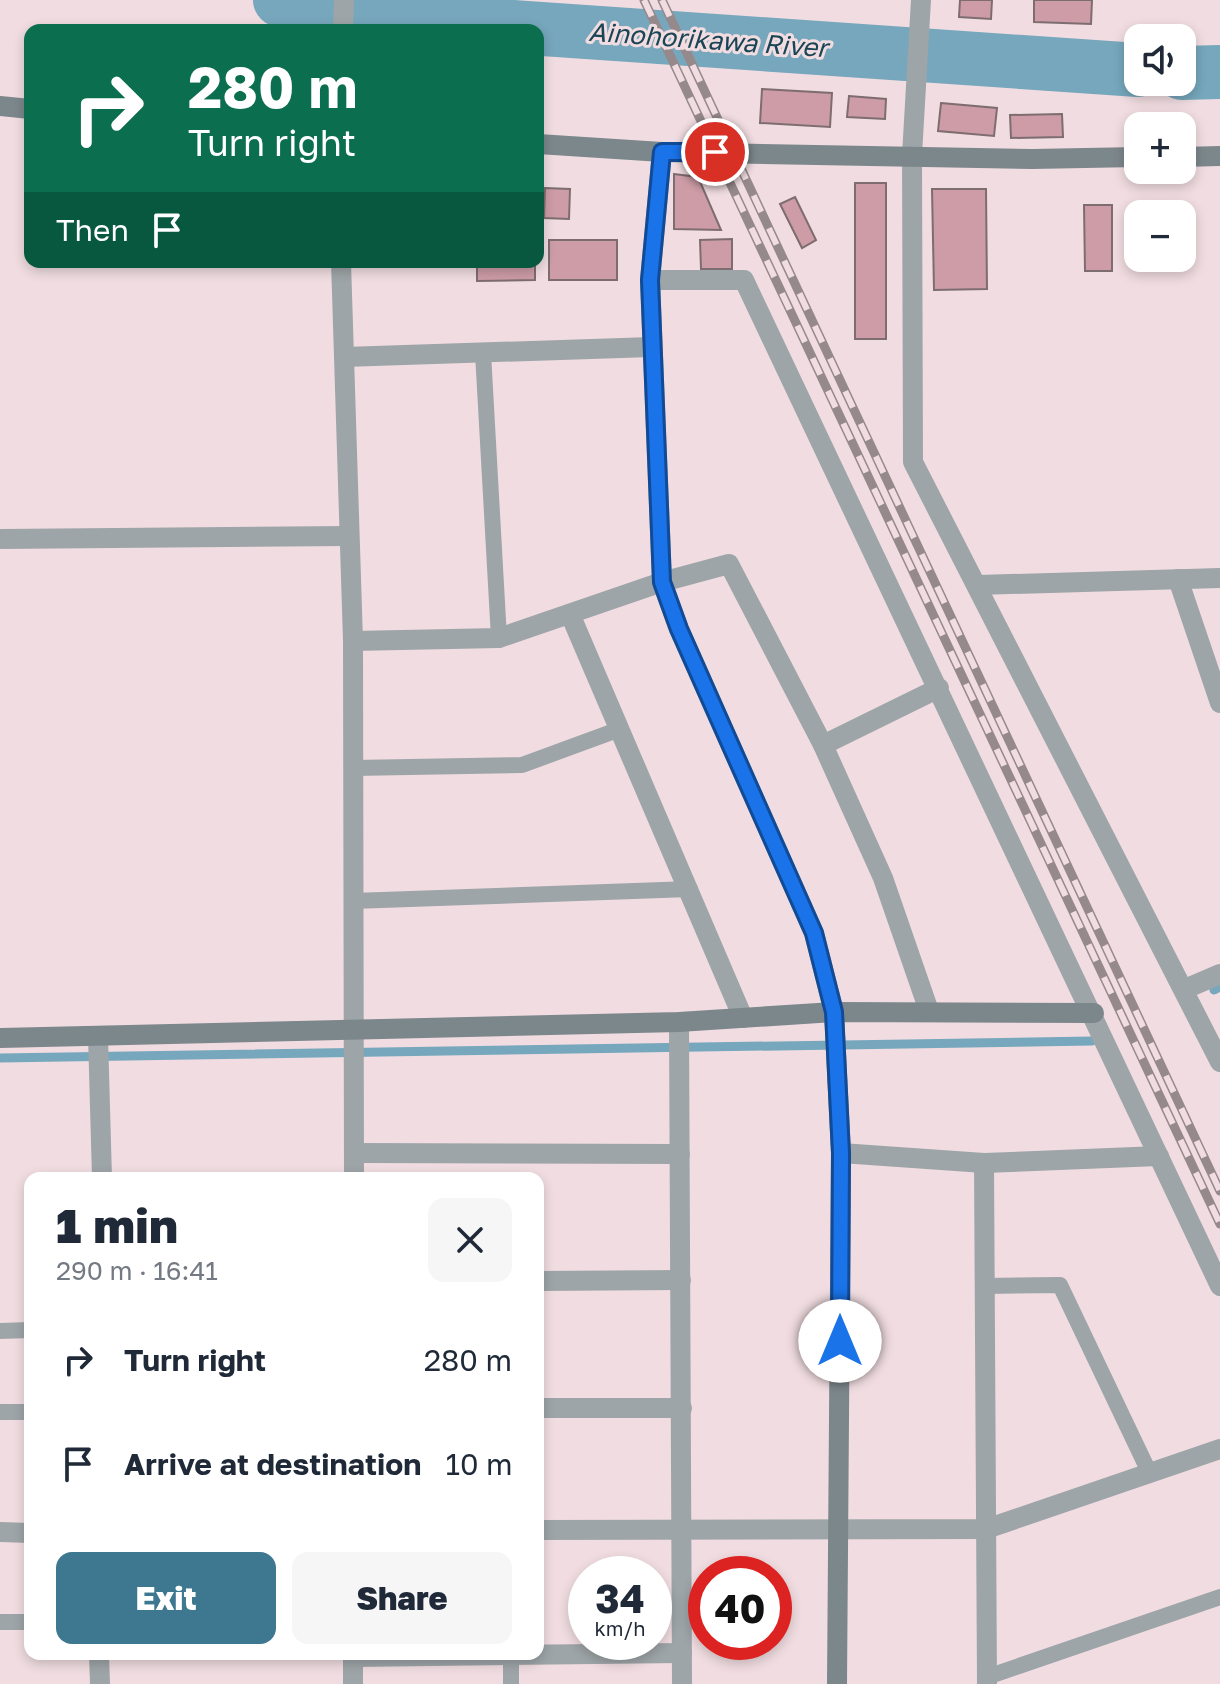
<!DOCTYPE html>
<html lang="en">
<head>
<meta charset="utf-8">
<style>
	:root { --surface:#fff; --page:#f6f6f7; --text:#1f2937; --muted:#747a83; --accent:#3d7890 }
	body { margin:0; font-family:"Golos Text",sans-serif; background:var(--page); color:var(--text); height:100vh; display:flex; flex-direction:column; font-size:30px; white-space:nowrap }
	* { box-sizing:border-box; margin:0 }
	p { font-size:26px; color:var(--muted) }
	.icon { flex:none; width:44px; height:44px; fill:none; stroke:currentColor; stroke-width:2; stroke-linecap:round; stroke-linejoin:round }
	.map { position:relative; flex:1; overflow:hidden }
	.details { position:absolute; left:24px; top:1172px; width:520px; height:488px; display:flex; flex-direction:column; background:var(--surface); border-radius:16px; box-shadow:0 4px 12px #0003 }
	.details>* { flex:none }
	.top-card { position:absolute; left:24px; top:24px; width:520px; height:244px; border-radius:16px; box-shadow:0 4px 12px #0003; background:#0b6e4f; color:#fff; overflow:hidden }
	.buttons { position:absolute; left:1124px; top:24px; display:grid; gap:16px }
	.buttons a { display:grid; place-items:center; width:72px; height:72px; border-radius:16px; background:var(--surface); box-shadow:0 4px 12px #0003; font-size:40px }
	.speed { position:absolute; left:568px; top:1556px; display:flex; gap:16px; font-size:40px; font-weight:700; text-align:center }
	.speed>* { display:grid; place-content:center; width:104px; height:104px; border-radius:50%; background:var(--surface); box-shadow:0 4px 12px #0003; line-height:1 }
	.speed small { font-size:20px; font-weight:400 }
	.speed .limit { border:12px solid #d22; background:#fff; color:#111 }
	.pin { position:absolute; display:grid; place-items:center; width:68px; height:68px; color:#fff; margin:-34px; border:4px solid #fff; border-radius:50%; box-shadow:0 2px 8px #0007 }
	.me { position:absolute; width:88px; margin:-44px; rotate:0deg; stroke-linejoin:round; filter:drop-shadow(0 0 6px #0008) }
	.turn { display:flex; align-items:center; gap:28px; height:168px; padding:0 32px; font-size:36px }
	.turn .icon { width:104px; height:104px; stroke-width:2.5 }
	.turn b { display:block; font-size:56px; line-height:68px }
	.then { display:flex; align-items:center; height:76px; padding:0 32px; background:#0003; gap:16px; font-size:30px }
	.round { display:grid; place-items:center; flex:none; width:84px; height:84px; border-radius:16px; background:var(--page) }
	.head { display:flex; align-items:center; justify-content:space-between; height:136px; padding:0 32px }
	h1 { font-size:48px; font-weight:800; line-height:60px }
	.button { display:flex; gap:16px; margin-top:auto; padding:16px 32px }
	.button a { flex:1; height:92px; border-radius:16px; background:var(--accent); color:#fff; font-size:32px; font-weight:800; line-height:92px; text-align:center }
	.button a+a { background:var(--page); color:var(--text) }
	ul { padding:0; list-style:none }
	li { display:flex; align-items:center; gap:24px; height:104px; padding:0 32px }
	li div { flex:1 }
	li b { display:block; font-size:30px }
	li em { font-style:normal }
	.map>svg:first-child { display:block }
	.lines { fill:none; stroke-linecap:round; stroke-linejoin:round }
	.stream { stroke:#76a7bc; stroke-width:9 }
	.river { stroke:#76a7bc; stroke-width:54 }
	.building { fill:#cd9ca6; stroke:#7e6d70; stroke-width:2 }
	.lane { stroke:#9ea5a8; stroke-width:16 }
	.street { stroke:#9ea5a8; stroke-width:20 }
	.secondary { stroke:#7c878c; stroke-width:20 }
	.rail-casing { stroke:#96898b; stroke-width:9 }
	.rail { stroke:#f1dde1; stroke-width:6; stroke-dasharray:18; stroke-linecap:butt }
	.route-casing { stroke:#114b97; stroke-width:20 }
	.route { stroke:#1a73e8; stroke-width:14 }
	.labels { text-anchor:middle; stroke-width:6; stroke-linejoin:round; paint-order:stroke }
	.water-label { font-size:26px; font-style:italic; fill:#1a4555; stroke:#f1dde1 }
</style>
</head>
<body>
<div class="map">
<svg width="1220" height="1684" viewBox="0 0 1220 1684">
	<rect width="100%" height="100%" fill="#f1dde1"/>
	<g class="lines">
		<g class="stream">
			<path d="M1214 990 1220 987"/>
			<path d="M0 1058 1092 1041"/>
		</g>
		<g class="river">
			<path d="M280 0 368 17 1138 70"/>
			<path d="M1182 73 1220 72"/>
		</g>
	</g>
	<g class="building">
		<path d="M960 0H992L991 19 959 17Z"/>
		<path d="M1034 0H1092L1091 24 1034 22Z"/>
		<path d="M762 89 832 93 830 127 760 123Z"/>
		<path d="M849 96 886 99 885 119 847 117Z"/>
		<path d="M941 103 997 108 994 136 938 131Z"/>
		<path d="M1062 114 1063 137 1011 138 1010 115Z"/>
		<path d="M674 174 698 177 721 230 674 229Z"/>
		<rect x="855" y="183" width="31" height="156"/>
		<path d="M545 188 570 189 569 219 544 218Z"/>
		<path d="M932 189H986L987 289 934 290Z"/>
		<path d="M795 197 816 240 802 248 780 204Z"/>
		<path d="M1084 205H1112V271H1085Z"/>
		<path d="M732 239V269H701L700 240Z"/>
		<rect x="549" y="240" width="68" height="40"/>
		<path d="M477 262H535V280L477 281Z"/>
	</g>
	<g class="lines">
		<g class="lane">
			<path d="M483 353 499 638"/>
			<path d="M353 768 522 765 620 729"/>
			<path d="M353 901 690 889"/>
			<path d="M985 1286 1060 1285 1150 1474"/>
			<path d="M0 1331 30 1330"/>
			<path d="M0 1412H30"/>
			<path d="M0 1622H30"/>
			<path d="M511 1656V1684"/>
			<path d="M987 1677 1220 1597"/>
		</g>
		<g class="street">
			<path d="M921 0 912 155 913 462 1220 1062"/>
			<path d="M343 30 344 0"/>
			<path d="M662 152 650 280 662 582 679 629 814 933 834 1012"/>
			<path d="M341 262 353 641 354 1178"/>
			<path d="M650 280H744L1220 1286"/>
			<path d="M344 357 652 347"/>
			<path d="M0 539 349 536"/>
			<path d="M1178 579 1220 703"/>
			<path d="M978 585 1220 578"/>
			<path d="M570 614 743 1018"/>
			<path d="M353 641 499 638 662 582 729 564 823 745 883 878 929 1011"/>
			<path d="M823 745 939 688"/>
			<path d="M1185 989 1220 974"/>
			<path d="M679 1022 682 1684"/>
			<path d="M98 1036 102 1178"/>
			<path d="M354 1153 680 1154"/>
			<path d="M841 1153 984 1163 1159 1156"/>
			<path d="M984 1163 987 1684"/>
			<path d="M538 1281 681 1280"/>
			<path d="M538 1408H682"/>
			<path d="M538 1530 986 1529 1220 1449"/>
			<path d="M0 1532 30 1533"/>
			<path d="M99 1654 100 1684"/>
			<path d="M353 1657 682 1653"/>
			<path d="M353 1684V1654"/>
		</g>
		<g class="secondary">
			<path d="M0 106 30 109"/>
			<path d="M538 144 662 152 1032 159 1138 157"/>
			<path d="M1182 157 1220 156"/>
			<path d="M834 1012 841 1153 837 1684"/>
			<path d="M0 1038 679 1022 834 1012 1094 1013"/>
		</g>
		<g class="rail-casing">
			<g id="rail">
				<path d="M644 0 1220 1224"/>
				<path d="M662 0 1220 1191"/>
			</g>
		</g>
		<use href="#rail" class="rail"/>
	</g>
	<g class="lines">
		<g class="route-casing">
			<path id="route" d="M715 152H662L650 280 662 582 679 629 814 933 834 1012 841 1153 840 1341"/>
		</g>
		<use href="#route" class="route"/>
	</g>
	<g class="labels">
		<g class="water-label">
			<text transform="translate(708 40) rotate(4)" y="9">Ainohorikawa River</text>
		</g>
	</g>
</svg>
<div class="buttons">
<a><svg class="icon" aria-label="sound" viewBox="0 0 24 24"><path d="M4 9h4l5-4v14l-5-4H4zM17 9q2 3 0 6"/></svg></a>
<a>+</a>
<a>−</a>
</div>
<div class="speed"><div>34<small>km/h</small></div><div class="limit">40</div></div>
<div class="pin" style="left:715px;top:152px;background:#d93025"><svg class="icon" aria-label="arrive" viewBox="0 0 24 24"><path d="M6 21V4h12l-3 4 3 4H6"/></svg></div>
<svg class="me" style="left:840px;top:1341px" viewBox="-20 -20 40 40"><circle r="19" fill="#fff"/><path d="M0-13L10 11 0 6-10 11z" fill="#1a73e8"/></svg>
<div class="top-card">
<div class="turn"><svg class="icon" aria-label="right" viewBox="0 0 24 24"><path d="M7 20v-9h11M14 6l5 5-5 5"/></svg><div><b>280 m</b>Turn right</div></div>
<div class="then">Then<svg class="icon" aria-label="arrive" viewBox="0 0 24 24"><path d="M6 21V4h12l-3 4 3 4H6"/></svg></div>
</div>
<section class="details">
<div class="head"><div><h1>1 min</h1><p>290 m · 16:41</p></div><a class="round"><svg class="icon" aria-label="close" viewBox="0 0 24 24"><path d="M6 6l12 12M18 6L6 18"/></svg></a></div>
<ul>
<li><svg class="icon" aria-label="right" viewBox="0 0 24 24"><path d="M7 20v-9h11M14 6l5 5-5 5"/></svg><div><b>Turn right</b></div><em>280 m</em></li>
<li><svg class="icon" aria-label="arrive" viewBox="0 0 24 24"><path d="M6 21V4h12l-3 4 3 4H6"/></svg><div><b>Arrive at destination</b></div><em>10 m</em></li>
</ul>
<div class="button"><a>Exit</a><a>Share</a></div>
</section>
</div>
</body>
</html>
